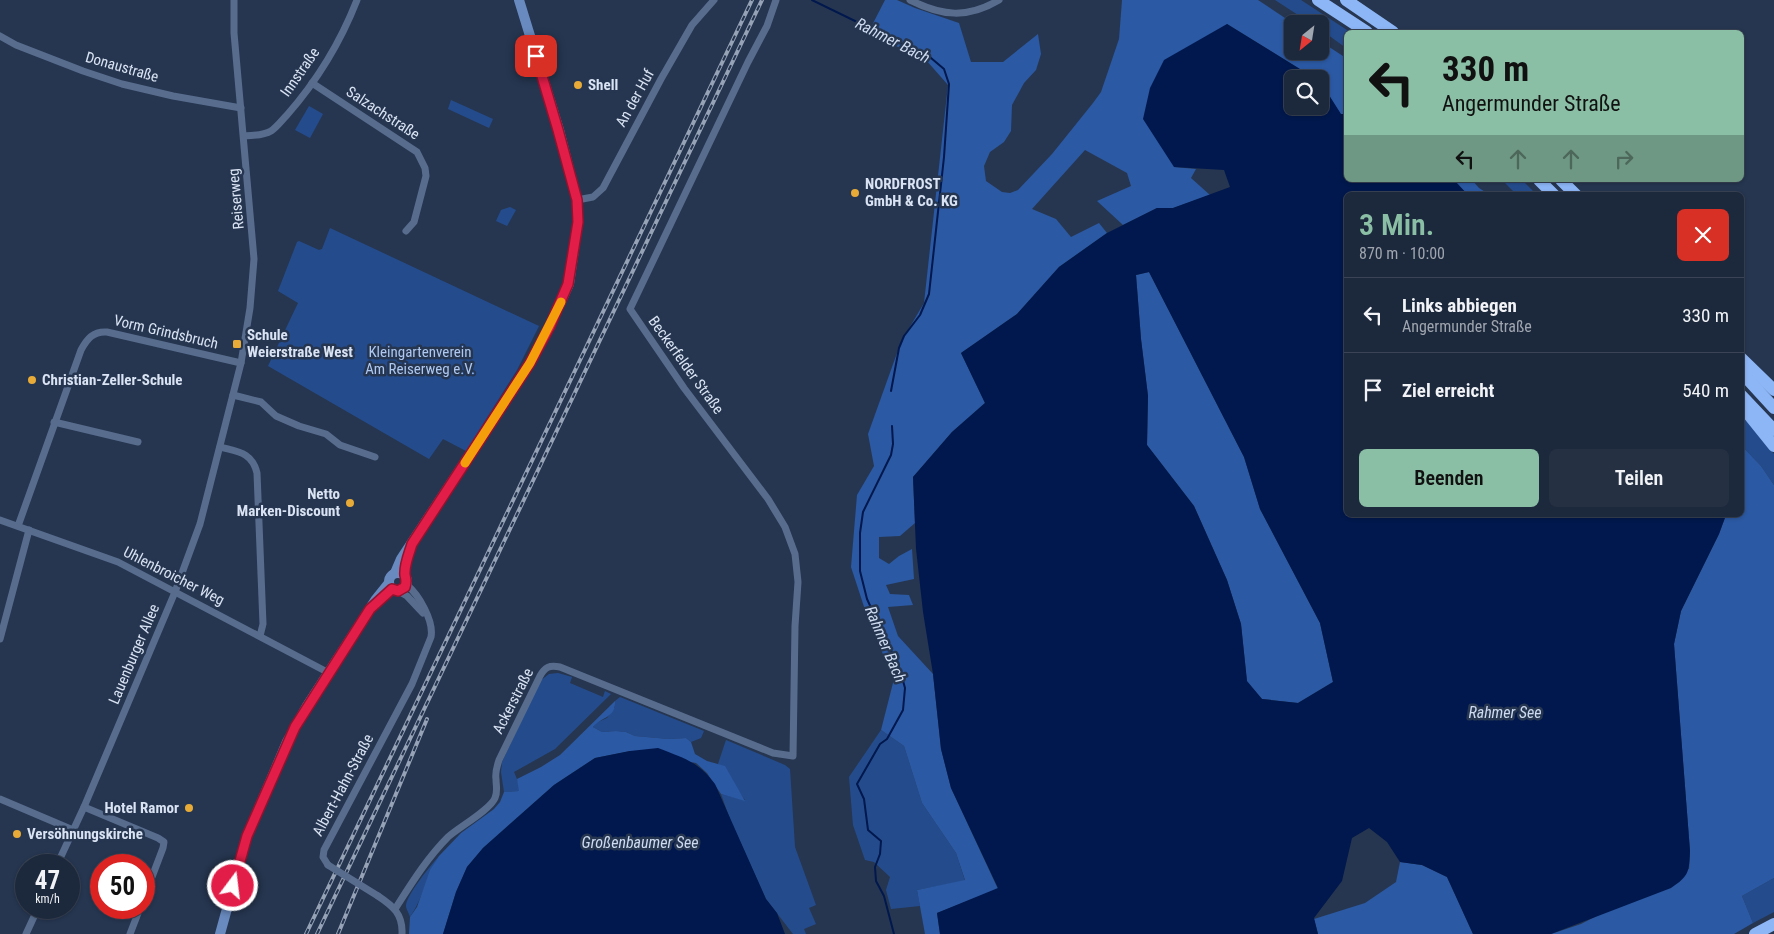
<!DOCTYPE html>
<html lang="de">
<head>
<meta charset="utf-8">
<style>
	:root { --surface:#1c283c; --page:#253043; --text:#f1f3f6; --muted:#a0a6af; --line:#3a4456; --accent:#8abfa5 }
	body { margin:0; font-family:"Roboto Condensed",sans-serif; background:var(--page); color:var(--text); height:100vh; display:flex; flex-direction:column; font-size:19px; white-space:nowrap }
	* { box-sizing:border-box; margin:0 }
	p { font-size:16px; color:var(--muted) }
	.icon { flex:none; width:28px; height:28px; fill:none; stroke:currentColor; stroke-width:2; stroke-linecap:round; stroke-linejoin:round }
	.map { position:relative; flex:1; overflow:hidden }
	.panel { position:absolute; left:1344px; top:192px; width:400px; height:325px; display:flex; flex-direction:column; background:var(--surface); border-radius:8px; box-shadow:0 1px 4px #0004,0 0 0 1px var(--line) }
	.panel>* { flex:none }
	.guide { position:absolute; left:1344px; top:30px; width:400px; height:152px; border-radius:8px; box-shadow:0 1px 4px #0004,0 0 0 1px var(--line); background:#8abfa5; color:#111; overflow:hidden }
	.needle { width:32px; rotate:210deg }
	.controls { position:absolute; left:1284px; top:15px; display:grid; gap:10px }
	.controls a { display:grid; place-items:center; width:45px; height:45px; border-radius:8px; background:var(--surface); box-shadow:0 1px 4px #0004,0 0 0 1px var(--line); font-size:25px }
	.speed { position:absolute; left:15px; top:854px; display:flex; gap:10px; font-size:25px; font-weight:700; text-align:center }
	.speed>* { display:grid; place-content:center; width:65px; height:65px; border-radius:50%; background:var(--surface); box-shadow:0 1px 4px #0004,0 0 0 1px var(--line); line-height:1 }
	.speed small { font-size:12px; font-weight:400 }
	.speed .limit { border:8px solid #d22; background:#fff; color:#111 }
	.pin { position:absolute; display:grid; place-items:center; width:42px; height:42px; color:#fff; margin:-21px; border-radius:10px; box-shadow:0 2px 8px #0006 }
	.me { position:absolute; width:55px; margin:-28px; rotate:15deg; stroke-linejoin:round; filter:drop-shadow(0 0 4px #0008) }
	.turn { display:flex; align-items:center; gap:18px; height:105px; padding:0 15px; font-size:22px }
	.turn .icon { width:65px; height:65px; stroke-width:2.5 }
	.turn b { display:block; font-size:35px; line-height:42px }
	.lanes { display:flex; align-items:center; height:48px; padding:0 15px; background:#0003; justify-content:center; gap:25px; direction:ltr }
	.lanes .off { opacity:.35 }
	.round { display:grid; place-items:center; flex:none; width:52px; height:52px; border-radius:8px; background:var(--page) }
	.headline { display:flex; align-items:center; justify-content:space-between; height:85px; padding:0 15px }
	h1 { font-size:30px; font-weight:600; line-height:38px; color:var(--accent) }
	.button { display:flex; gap:10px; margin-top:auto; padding:10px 15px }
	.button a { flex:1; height:58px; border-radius:8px; background:var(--accent); color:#111; font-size:20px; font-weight:600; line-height:58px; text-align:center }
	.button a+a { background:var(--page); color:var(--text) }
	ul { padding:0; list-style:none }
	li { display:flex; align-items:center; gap:15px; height:75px; padding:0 15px; border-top:1px solid var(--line) }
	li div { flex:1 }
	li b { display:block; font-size:19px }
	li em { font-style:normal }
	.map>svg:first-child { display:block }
	.green { fill:#244c8d }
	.forest { fill:#2b59a3 }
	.water { fill:#00184d; fill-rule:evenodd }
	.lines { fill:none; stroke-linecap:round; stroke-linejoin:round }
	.stream { stroke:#00184d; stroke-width:2 }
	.minor { stroke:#586d8e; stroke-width:7 }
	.secondary { stroke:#698abf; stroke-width:10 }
	.motorway { stroke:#8db6f6; stroke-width:12 }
	.rail-casing { stroke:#96a2b6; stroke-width:4 }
	.rail { stroke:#263650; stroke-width:2; stroke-dasharray:5.5; stroke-linecap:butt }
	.minor-bridge { stroke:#586d8e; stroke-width:7 }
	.route-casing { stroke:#92132f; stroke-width:12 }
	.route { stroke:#e11d48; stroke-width:9 }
	.slow { stroke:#f59e0b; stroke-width:9 }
	.poi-dot { fill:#e8ab37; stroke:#263650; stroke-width:2 }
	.labels { text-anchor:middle; stroke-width:5; stroke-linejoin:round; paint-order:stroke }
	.street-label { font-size:15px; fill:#d9e3f3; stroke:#263650 }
	.poi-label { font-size:15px; font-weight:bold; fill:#d9e3f3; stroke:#263650; text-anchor:start }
	.park-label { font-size:15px; fill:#aec8f0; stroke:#263650 }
	.water-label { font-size:16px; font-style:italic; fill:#cedbf0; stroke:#263650 }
</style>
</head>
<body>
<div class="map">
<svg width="1774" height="934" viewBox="0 0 1774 934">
	<rect width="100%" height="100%" fill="#263650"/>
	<g class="green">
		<path d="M1275 0H1301L1350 32H1346V48L1320 29V24H1312Z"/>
		<path d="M451 100 493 119 489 128 448 109Z"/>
		<path d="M309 106 323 114 310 138 295 130Z"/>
		<path d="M1502 180H1522L1537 195H1517Z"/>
		<path d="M510 207 516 210 507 226 496 221 501 210Z"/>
		<path d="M330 228 539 326 517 370 466 451 443 439 429 459 268 366 298 303 278 291 297 242 299 241 319 250 322 249Z"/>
		<path d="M1741 414 1774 454V485L1761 466 1741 445Z"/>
		<path d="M558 673 572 677 570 683 603 697 605 691 611 694 555 749 514 772 519 784 520 791 504 792 501 772 502 762 540 681 549 674Z"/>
		<path d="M620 697 704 731 701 738 691 742 686 738 669 739 635 736 626 732 616 731 602 732 593 727 596 723 607 718 615 707V701Z"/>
		<path d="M881 730 904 746 922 803 956 853 965 881 917 890 920 906 891 909 886 890 890 877 874 862 865 860 853 825 849 777Z"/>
		<path d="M726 740 785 765 790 769 795 847 816 905 809 908 816 924 804 929 806 934H793L766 899 731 822 721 794 745 800 718 764Z"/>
		<path d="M439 856C427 875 423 898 410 917 409 913 406 909 406 906 406 895 432 864 439 856Z"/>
		<path d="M1774 878V912L1753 923 1742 896Z"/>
	</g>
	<g class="forest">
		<path d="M885 0H897L915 8 959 23 971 62H1003L1038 34 1041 54 1036 70 1024 83 1012 105 1011 131 1004 142 990 152 984 166 986 181 1002 192 1010 193 1018 190 1052 154 1093 103 1101 92 1119 39 1122 0H1258L1294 24 1292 51H1320V41L1346 58V114L1341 115 1320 81V79H1316L1227 24 1174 167 1196 169 1191 178 1210 195 1173 208H1157L1123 225 1097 201 1131 186 1127 173 1085 150 1032 209 1056 219 1071 237 1099 223 1107 233 1059 267 1017 314 961 353 985 403 952 432 913 477 915 523 900 536 879 537V558L889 564 899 556 912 549 914 579 886 585 890 594 909 595 913 605 888 607 898 636 933 674 941 749 951 788 998 889 937 913 940 934H925L917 890 965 880 956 853 922 803 904 746 881 730 894 679 870 625 851 567 857 495 874 466 868 434 901 342 924 303 948 85 926 60 868 33Z"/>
		<path d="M1454 180H1472L1479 188 1490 195H1468Z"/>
		<path d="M1149 272 1244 457 1260 509 1320 623 1333 682 1298 703 1262 699 1247 682 1241 624 1227 580 1194 506 1147 445 1148 396 1141 339 1136 275Z"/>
		<path d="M1741 445 1761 466 1774 485V878L1742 896 1753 923 1734 934H1551L1581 924 1689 869 1690 851 1674 644 1681 611 1719 534 1726 515H1741Z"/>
		<path d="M615 701C616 718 602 716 593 727L602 732 616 731 626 732 635 736 669 739 686 738 691 742 695 754 707 761 725 766 745 801 721 794 707 773 696 763 630 751 595 758 554 785 483 848 467 867 456 892 443 934H409L410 917 417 907 430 870 439 856 461 833 494 809 500 802 504 792 519 791 517 779 541 767 560 755Z"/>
		<path d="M1400 862 1422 865 1447 877 1473 934H1318L1314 919 1365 903 1396 882Z"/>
	</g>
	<g class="water">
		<path d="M1227 24 1316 79H1292V106H1320V81L1341 114H1346V180H1454L1468 195H1346V515H1726L1719 534 1681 611 1674 644 1690 851C1689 872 1689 876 1671 888L1551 934H1473L1447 877 1422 865 1400 862 1387 842 1369 828 1352 838 1342 881 1314 918 1318 934H940L937 913 998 888 951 788 941 749 933 674 923 612 916 549 913 477 952 432 985 403 961 353 1017 314 1059 267 1107 233 1157 208H1173L1230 187 1224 170 1174 167 1143 119 1150 88 1164 60ZM1149 272 1244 457 1260 509 1320 623 1333 682 1298 703 1262 699 1247 681 1241 624 1227 580 1194 506 1147 445 1148 396 1141 339 1136 275Z"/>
		<path d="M658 748C683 758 698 761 715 784L766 899 777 913 785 934H443L456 892 467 867 483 848 554 785 595 758 630 751Z"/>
	</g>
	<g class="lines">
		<g class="stream">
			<path d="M812 0 931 58 944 69 949 84 944 157 929 294 920 315 904 336 899 348 891 391"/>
			<path d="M892 426 893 444 891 455 863 512 860 533V571L867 599 900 670 905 688 903 710 887 739 880 744 857 784 864 799 868 830 881 841 880 854 875 867 876 881 884 896 894 934"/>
		</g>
		<g class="minor">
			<path d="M910 0C942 16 967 19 999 0"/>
			<path d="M0 36 16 45 83 71 122 84 173 96 241 108"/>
			<path d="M312 83 417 152 425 168 426 176 414 222 406 231"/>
			<path d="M244 136C253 135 263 136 271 131 277 127 282 120 287 115 316 82 341 41 357 0"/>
			<path d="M577 200 593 197 603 188 661 79 692 25 714 0"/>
			<path d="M233 395 261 402 276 416 299 426 326 434 340 445 375 457"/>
			<path d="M54 422 138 442"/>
			<path d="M220 447C238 452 252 452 257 473L263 624 260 636"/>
			<path d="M0 520 118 562 329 673"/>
			<path d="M18 526 81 350C87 339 93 331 107 332L241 363"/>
			<path d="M398 591 407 596 423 613"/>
			<path d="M0 639 29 530"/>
			<path d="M0 799 73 830"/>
			<path d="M84 807 158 838 164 842 163 848 144 898"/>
			<path d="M57 865 84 807 175 592 200 524 241 363 250 308 254 259 234 33V0"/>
			<path d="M328 865 323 857 324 850 412 684 431 637C434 621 419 595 407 585"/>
			<path d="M378 896C393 906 403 914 402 934"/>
			<path d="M395 909C411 884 427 858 448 837 459 827 490 810 495 798 498 791 496 786 496 779 495 773 497 766 499 760L540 676C545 667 549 665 560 667L773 753 793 756 795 626 798 582 795 554 785 527 768 499 684 388 630 309 748 62 767 26 776 0"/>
			<path d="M26 934 38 908"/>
			<path d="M130 934 140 908"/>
		</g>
		<g class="secondary">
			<circle cx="398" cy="582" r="9"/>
			<path d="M395 573 401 559 530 363 550 326 569 284 578 222 577 200 559 130 519 0"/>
			<path d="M220 934 247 836 287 742 307 706 376 599 388 584"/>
		</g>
		<g class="motorway">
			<path d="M1318 0 1367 32"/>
			<path d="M1346 0 1393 32"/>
			<path d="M1539 180 1554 195"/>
			<path d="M1561 180 1576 195"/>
			<path d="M1741 358 1774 390"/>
			<path d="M1741 372 1774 408"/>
			<path d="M1741 395 1774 430"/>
			<path d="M1741 405 1774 446"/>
			<path d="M1755 934 1774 924"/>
		</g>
		<g class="rail-casing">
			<g id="rail">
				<path d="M306 934 752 0"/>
				<path d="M317 934 762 0"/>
				<path d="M338 934 427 719"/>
			</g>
		</g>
		<use href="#rail" class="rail"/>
		<path class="minor-bridge" d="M328 865 378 896"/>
	</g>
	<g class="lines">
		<g class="route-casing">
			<path id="route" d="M233 886 247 836 295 727 370 609 392 589 398 591 405 587C407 581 406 580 405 575 404 565 409 554 412 544L530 363 550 326 568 284 578 222 577 200 558 130 536 56"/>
		</g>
		<use href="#route" class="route"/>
		<path class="slow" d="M465 463 530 363 561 302"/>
	</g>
	<g class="poi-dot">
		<circle cx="578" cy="85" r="5"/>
		<circle cx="855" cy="193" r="5"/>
		<rect x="232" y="339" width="10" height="10" rx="2.5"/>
		<circle cx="32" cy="380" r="5"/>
		<circle cx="350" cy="503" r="5"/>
		<circle cx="189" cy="808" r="5"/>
		<circle cx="17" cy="834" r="5"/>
	</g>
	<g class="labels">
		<g class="street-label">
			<text transform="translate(122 67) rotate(16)" y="5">Donaustraße</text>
			<text transform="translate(300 72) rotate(-55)" y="5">Innstraße</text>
			<text transform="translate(635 98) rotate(-61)" y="5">An der Huf</text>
			<text transform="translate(383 113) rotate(33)" y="5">Salzachstraße</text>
			<text transform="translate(236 199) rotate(-95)" y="5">Reiserweg</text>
			<text transform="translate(166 332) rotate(13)" y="5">Vorm Grindsbruch</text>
			<text transform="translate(686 365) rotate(54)" y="5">Beckerfelder Straße</text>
			<text transform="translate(174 576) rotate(27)" y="5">Uhlenbroicher Weg</text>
			<text transform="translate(134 654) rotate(-67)" y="5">Lauenburger Allee</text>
			<text transform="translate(513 701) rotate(-63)" y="5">Ackerstraße</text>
			<text transform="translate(343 785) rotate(-62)" y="5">Albert-Hahn-Straße</text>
		</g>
		<g class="poi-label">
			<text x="588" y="90">Shell</text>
			<text x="865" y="189">NORDFROST<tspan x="865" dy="17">GmbH &amp; Co. KG</tspan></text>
			<text x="247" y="340">Schule<tspan x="247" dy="17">Weierstraße West</tspan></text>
			<text x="42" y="385">Christian-Zeller-Schule</text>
			<text x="340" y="499" text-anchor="end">Netto<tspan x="340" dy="17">Marken-Discount</tspan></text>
			<text x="179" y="813" text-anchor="end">Hotel Ramor</text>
			<text x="27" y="839">Versöhnungskirche</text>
		</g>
		<g class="park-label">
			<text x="420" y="357">Kleingartenverein<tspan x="420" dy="17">Am Reiserweg e.V.</tspan></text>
		</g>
		<g class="water-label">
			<text transform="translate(893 40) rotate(27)" y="6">Rahmer Bach</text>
			<text transform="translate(886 644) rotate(67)" y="6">Rahmer Bach</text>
			<text x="1505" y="718">Rahmer See</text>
			<text x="640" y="848">Großenbaumer See</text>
		</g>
	</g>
</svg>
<div class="controls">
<a><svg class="needle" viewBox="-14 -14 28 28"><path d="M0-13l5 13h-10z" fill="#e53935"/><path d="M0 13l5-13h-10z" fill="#a0a6af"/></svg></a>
<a><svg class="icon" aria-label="search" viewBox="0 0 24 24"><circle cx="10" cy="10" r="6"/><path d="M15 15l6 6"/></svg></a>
</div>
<div class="speed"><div>47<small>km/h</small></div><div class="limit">50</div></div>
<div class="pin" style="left:536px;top:56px;background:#d93025"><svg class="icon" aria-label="arrive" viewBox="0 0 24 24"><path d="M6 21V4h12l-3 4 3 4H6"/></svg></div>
<svg class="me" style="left:233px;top:886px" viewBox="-20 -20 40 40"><circle r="17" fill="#e11d48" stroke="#fff" stroke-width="3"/><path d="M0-11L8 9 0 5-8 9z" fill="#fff"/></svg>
<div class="guide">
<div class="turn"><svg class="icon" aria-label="left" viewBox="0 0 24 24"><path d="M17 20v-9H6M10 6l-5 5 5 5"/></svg><div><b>330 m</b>Angermunder Straße</div></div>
<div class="lanes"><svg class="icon" aria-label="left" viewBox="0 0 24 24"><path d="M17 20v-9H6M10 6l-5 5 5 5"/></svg><svg class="icon off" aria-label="ahead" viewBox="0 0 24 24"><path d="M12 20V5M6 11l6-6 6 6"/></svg><svg class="icon off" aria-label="ahead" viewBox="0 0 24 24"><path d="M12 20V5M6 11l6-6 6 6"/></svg><svg class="icon off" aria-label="right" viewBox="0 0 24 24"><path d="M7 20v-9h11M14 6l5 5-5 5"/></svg></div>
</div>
<section class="panel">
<div class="headline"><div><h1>3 Min.</h1><p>870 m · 10:00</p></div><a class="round" style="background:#d93025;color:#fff"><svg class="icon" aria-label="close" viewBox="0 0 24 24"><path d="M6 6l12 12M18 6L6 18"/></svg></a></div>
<ul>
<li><svg class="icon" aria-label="left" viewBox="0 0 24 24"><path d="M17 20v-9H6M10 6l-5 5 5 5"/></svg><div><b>Links abbiegen</b><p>Angermunder Straße</p></div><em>330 m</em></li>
<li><svg class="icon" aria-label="arrive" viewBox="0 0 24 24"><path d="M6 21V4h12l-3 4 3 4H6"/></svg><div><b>Ziel erreicht</b></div><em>540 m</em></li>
</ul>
<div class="button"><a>Beenden</a><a>Teilen</a></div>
</section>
</div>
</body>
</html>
